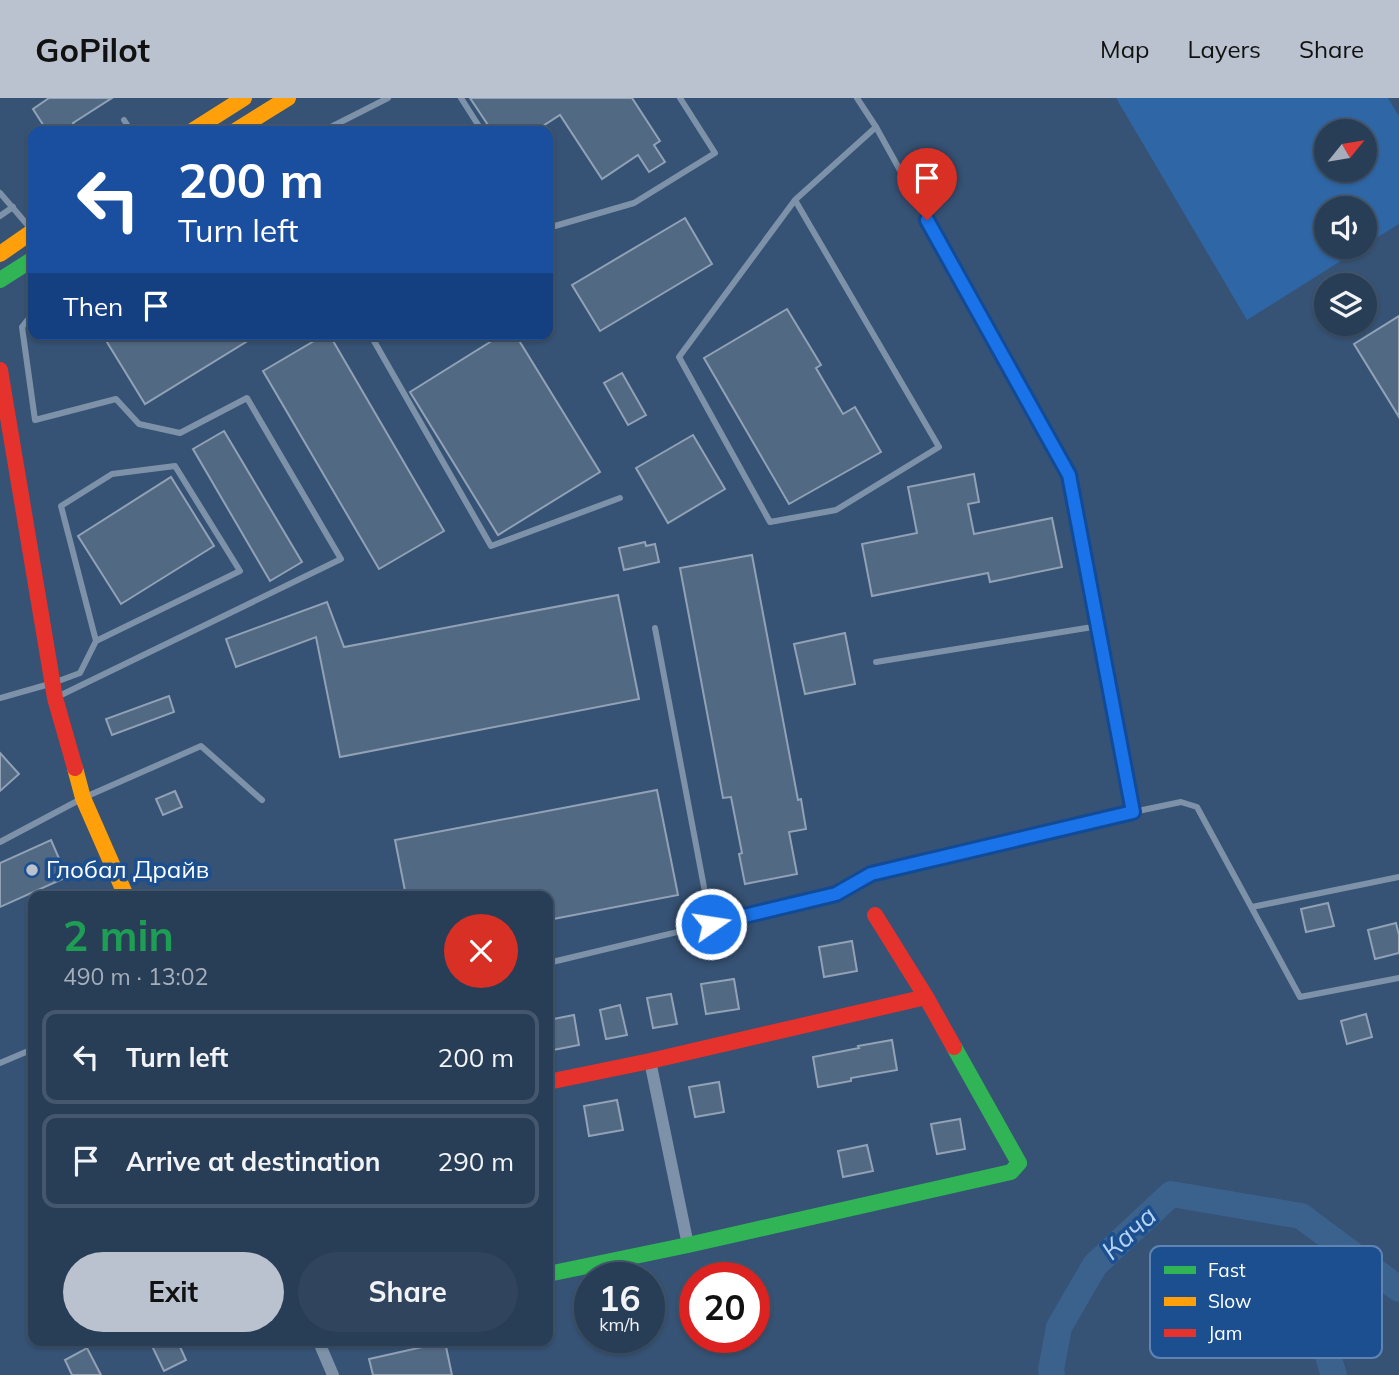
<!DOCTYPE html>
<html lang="en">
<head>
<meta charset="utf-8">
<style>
	:root { --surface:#283e57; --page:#30455d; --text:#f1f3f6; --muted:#a5aeba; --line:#44576d; --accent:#b9c2ce }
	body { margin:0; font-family:Mulish,sans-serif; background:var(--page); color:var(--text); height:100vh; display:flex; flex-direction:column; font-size:26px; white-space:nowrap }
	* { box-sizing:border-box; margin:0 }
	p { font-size:23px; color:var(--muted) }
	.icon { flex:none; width:38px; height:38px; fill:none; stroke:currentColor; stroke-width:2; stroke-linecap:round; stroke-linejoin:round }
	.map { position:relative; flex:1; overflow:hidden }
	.sheet { position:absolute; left:28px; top:793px; width:525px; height:455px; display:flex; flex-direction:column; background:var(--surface); border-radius:14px; box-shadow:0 2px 5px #0004,0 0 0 2px var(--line) }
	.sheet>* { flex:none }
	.banner { position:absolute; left:28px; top:28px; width:525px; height:214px; border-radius:14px; box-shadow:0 2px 5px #0004,0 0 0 2px var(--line); background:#1a4fa0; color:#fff; overflow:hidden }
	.needle { width:46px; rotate:60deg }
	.tools { position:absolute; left:1314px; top:21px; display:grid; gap:14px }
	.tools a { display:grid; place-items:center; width:63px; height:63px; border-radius:50%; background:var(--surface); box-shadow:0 2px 5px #0004,0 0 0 2px var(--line); font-size:35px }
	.speed { position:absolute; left:574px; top:1164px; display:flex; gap:14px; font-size:35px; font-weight:700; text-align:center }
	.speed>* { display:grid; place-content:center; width:91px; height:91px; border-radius:50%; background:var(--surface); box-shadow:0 2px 5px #0004,0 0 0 2px var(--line); line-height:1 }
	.speed small { font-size:18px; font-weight:400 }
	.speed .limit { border:10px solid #d22; background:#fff; color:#111 }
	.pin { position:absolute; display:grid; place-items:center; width:60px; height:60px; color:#fff; margin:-72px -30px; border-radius:50% 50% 50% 0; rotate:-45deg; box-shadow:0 0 7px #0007 }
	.pin .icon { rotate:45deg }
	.me { position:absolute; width:77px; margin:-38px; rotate:77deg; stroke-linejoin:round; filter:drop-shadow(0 0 5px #0008) }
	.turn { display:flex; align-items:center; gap:24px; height:147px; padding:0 35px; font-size:32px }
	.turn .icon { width:91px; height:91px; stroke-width:2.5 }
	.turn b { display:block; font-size:49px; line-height:60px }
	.then { display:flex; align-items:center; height:66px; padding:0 35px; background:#0003; gap:14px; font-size:26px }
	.round { display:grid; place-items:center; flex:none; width:74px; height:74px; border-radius:37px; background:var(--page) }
	.summary { display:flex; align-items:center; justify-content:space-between; height:119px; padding:0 35px }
	h1 { font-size:42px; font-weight:700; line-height:52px; color:#1e9e55 }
	.cta { display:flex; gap:14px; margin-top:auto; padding:14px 35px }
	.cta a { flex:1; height:80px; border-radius:42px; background:var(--accent); color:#111; font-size:28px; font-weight:700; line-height:80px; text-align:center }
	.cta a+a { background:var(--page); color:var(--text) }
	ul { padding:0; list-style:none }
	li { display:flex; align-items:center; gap:21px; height:94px; margin:0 14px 10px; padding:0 21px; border:4px solid var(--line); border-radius:14px }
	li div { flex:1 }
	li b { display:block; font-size:26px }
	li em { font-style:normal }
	header { display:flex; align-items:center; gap:42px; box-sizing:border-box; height:98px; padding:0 35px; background:var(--accent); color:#111 }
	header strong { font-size:33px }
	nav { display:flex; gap:38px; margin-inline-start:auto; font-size:24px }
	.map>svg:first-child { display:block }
	.green { fill:#2f66a5; fill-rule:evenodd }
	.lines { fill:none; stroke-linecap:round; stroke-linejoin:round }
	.river { stroke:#3b618d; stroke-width:26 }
	.building { fill:#526984; stroke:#92a2b6; stroke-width:2 }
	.lane { stroke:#7d92a8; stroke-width:6 }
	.street { stroke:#7d92a8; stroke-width:12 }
	.fast { stroke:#30b455; stroke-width:16 }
	.slow { stroke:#ff9f0a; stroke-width:16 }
	.jam { stroke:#e5322d; stroke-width:16 }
	.route-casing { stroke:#114b97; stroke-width:18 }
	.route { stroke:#1a73e8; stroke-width:12 }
	.poi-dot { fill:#b9c2ce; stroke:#1b4f8f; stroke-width:2.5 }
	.labels { text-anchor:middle; stroke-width:7; stroke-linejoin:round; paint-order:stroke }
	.poi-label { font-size:24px; fill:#fff; stroke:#1b4f8f; text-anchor:start }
	.water-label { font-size:26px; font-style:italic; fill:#b5d3f5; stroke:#1b4f8f }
	.key { fill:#1b4f8f; stroke:#5f84b1; stroke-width:2 }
	.key-label { font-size:19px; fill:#fff }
</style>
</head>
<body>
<header>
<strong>GoPilot</strong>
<nav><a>Map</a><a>Layers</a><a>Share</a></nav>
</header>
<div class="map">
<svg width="1399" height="1277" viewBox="0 0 1399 1277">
	<rect width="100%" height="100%" fill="#365274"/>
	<path class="green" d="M1116 0H1388L1399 18V126L1365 147V110H1326V149H1363L1247 222ZM1326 33H1365V72H1326Z"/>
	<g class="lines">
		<g class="river">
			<path d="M1052 1277 1051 1272 1059 1229 1095 1167 1171 1096 1301 1118 1399 1191"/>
			<path d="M1334 1277 1326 1252 1298 1231 1271 1218 1267 1194 1283 1168 1351 1155"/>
		</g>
	</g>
	<g class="building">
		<path d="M49 0H112L73 25 78 33H47L33 11Z"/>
		<path d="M470 0H632L660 43 654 47 665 64 649 74 638 57 602 81 560 17 535 33H492Z"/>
		<path d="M685 120 712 166 600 233 572 187Z"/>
		<path d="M787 211 821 267 816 270 843 316 855 309 881 354 789 406 704 260Z"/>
		<path d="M1399 218V319L1354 246Z"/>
		<path d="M102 236H259L145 306Z"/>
		<path d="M326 236H329L444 433 379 471 263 273Z"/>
		<path d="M503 236H515L600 374 498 437 410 294Z"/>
		<path d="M622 275 646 317 628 327 604 285Z"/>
		<path d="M224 333 302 464 270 483 193 351Z"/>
		<path d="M693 337 725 391 668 425 636 370Z"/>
		<path d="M974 376 979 404 968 406 974 436 1052 420 1062 469 990 484 988 475 872 498 862 446 917 435 908 389Z"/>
		<path d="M171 379 214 448 121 506 78 438Z"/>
		<path d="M645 444 646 448 655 446 659 464 624 472 619 450Z"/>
		<path d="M752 457 798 702 801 701 806 731 789 734 797 776 745 786 739 756 742 755 731 699 723 700 680 470Z"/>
		<path d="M618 497 639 601 340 659 316 539 236 569 226 541 327 504 344 549Z"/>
		<path d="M845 535 855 586 805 596 794 546Z"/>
		<path d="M169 598 174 614 112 637 106 621Z"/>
		<path d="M0 655 19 676 0 693Z"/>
		<path d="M657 692 678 797 548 822V798H406L395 742Z"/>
		<path d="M175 693 182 709 163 717 156 701Z"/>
		<path d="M51 742 67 779 0 809V765Z"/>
		<path d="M1328 805 1334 828 1306 834 1301 811Z"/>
		<path d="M1396 825 1399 837V855L1375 861 1368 832Z"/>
		<path d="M852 843 857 873 824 879 819 849Z"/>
		<path d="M734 881 739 911 706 916 701 886Z"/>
		<path d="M671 896 677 926 653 930 647 900Z"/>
		<path d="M620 907 627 937 606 941 600 912Z"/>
		<path d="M1366 916 1372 939 1347 946 1341 923Z"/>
		<path d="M574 917 579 947 548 953V922Z"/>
		<path d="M892 942 897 972 851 980V983L818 989 813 959 859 950 858 948Z"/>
		<path d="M719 984 724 1014 695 1019 689 989Z"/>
		<path d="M617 1002 623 1032 589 1038 584 1008Z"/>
		<path d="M960 1021 965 1051 937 1056 931 1026Z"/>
		<path d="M867 1047 873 1073 843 1079 838 1053Z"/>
		<path d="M158 1242H177L186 1262 164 1273 151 1246Z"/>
		<path d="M445 1244 452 1277H373L369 1261Z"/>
		<path d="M87 1250 101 1277H72L65 1262Z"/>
	</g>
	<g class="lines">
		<g class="lane">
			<path d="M461 0 482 33"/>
			<path d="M124 22 131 33"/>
			<path d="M323 33 388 0"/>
			<path d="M0 95 31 131"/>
			<path d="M795 102 939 349 836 412 770 424 679 259 795 102 876 29"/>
			<path d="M0 118 13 109"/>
			<path d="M548 130 634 105 715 55 680 0"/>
			<path d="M33 215 22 229 35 322 116 301 139 326 180 335 247 300 341 461 57 599"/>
			<path d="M370 236 491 448 620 400"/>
			<path d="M655 530 711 826"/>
			<path d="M876 564 1099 528"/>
			<path d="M0 600 53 585 80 575 96 543 240 473 175 368 112 376 61 408 96 543"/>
			<path d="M1133 714 1181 704 1197 709 1300 899 1399 880"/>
			<path d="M0 744 83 700 201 648 262 702"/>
			<path d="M1252 809 1399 779"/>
			<path d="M548 865 836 796 871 776 1133 714 1069 377 876 29 857 0"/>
			<path d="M0 965 33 951"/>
		</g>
		<g class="street">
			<path d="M650 963 688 1147"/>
			<path d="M318 1242 333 1277"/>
		</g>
		<g class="fast">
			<path d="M0 182 33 161"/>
			<path d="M548 1176 688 1147 1011 1074 1019 1065 954 949"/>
		</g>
		<g class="slow">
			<path d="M192 33 244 0"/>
			<path d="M235 33 288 0"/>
			<path d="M0 156 33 133"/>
			<path d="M75 670 83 700 126 798"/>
		</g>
		<g class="jam">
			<path d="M0 272 55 600 75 670"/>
			<path d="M875 817 926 899 954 949"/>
			<path d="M548 984 650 963 926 899"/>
		</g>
	</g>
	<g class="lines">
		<g class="route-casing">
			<path id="route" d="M711 826 836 796 871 776 1133 714 1069 377 927 122"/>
		</g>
		<use href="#route" class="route"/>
	</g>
	<circle class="poi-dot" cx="32" cy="772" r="7"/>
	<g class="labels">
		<g class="poi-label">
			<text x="46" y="780">Глобал Драйв</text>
		</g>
		<g class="water-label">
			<text transform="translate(1129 1135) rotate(-43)" y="9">Кача</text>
		</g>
	</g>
	<rect x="1150" y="1148" width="232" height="112" rx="10" class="key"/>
	<rect x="1164" y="1168" width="32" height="8" fill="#30b455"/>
	<rect x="1164" y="1199" width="32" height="9" fill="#ff9f0a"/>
	<rect x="1164" y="1231" width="32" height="8" fill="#e5322d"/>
	<g class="key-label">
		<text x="1208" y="1179">Fast</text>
		<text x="1208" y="1210">Slow</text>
		<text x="1208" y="1242">Jam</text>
	</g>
</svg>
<div class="tools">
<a><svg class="needle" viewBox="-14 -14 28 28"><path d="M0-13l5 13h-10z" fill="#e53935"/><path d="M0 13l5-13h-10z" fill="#a5aeba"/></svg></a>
<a><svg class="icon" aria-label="sound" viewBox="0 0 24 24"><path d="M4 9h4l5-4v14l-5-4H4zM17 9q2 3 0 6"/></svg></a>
<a><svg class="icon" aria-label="layers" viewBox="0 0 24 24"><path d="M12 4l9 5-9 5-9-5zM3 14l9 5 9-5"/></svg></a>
</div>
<div class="speed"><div>16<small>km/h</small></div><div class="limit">20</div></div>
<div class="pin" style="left:927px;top:122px;background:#d93025"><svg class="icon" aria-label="arrive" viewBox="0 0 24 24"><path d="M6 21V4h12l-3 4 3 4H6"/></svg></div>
<svg class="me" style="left:711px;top:826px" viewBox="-20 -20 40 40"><circle r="17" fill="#1a73e8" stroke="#fff" stroke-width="3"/><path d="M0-11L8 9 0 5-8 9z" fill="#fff"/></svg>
<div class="banner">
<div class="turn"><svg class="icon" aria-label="left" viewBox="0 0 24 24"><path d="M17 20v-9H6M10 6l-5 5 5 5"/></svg><div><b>200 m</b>Turn left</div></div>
<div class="then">Then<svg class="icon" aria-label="arrive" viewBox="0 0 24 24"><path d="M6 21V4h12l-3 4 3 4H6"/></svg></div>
</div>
<section class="sheet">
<div class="summary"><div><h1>2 min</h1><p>490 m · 13:02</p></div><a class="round" style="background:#d93025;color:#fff"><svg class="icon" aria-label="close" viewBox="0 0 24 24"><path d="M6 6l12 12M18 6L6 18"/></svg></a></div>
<ul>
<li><svg class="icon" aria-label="left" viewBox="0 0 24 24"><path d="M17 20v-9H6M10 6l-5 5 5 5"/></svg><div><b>Turn left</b></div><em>200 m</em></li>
<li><svg class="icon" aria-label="arrive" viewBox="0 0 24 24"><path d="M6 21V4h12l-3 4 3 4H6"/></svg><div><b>Arrive at destination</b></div><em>290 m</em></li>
</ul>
<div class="cta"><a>Exit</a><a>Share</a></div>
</section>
</div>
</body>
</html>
